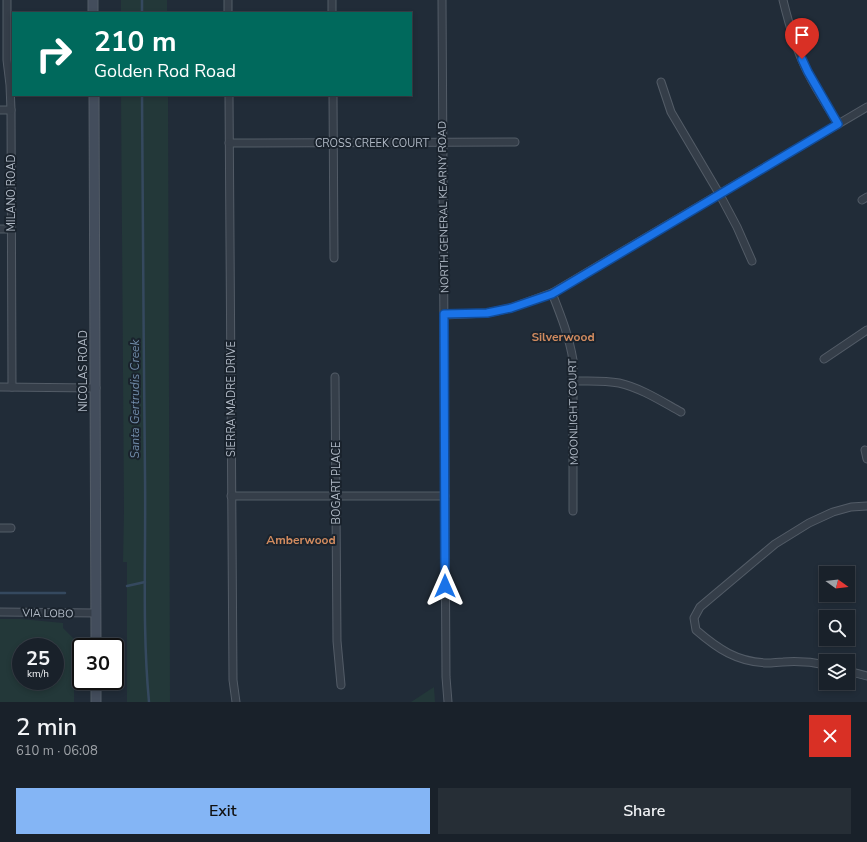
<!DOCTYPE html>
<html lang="en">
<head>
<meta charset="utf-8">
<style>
	:root { --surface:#19212a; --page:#262e36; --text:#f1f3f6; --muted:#9fa3a8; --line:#373e47; --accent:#84b5f5 }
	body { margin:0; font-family:"Nunito Sans",sans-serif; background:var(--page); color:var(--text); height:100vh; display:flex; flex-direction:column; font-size:15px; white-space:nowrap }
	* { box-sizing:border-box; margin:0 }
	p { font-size:13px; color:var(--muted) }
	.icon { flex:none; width:22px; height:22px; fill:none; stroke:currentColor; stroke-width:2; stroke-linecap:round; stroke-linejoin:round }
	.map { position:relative; height:702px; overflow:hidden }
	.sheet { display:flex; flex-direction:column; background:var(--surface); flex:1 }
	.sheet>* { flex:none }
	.hud { position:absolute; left:12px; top:12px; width:400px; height:84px; border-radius:0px; box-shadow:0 2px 6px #0003,0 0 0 1px var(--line); background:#00695c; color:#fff; overflow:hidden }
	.needle { width:26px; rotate:105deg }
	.controls { position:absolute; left:819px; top:566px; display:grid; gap:8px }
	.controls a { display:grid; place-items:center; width:36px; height:36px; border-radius:0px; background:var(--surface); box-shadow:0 2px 6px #0003,0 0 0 1px var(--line); font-size:20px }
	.speed { position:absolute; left:12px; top:638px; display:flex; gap:8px; font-size:20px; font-weight:700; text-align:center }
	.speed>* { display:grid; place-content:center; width:52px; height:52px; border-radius:50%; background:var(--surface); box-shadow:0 2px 6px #0003,0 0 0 1px var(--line); line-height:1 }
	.speed small { font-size:10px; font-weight:400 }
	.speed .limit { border:2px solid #111; border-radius:6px; background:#fff; color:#111 }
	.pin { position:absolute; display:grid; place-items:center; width:34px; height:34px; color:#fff; margin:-41px -17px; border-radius:50% 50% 50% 0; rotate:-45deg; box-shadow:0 0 4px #0007 }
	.pin .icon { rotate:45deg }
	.me { position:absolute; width:44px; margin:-22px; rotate:0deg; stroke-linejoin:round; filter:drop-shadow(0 0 3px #0008) }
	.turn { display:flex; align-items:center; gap:14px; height:84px; padding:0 16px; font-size:18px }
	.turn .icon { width:52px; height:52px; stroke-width:2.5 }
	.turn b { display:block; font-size:28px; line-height:34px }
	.round { display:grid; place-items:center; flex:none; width:42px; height:42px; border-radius:0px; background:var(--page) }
	.headline { display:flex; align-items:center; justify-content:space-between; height:68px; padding:0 16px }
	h1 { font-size:24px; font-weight:600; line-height:30px }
	.button { display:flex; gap:8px; margin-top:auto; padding:8px 16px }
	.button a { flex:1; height:46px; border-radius:0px; background:var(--accent); color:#111; font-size:16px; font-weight:600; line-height:46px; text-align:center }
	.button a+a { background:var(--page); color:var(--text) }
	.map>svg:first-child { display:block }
	.green { fill:#233839; fill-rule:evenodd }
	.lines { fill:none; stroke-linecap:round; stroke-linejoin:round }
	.stream { stroke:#35495f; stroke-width:2.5 }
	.street-casing { stroke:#535c67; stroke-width:9 }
	.secondary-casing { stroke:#535c67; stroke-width:11 }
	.street { stroke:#353e49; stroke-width:7 }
	.secondary { stroke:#434d5c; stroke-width:9 }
	.route-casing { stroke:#114b97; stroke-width:10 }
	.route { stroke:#1a73e8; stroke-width:7 }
	.labels { text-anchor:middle; stroke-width:4; stroke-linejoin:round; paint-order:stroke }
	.street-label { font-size:11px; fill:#b0b9c5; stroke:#1a232d }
	.neighbourhood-label { font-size:12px; font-weight:bold; fill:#d18b5f; stroke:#1a232d }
	.water-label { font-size:12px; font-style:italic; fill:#708ba9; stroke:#1a232d }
</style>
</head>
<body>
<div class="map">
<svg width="867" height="702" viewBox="0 0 867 702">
	<rect width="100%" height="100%" fill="#212c38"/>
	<g class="green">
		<rect x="121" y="0" width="46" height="13"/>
		<path d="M121 95H168L170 702H127V562H123L124 511Z"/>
		<path d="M0 619H21L63 623V628L74 639V702H0ZM21 647H55V681H21Z"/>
		<path d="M434 687 435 702H411Z"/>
	</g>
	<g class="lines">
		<g class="stream">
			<path d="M142 0V13"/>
			<path d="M142 95C142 222 144 349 145 476 146 552 142 627 149 702"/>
			<path d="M127 586 145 582"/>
			<path d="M0 593H65"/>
		</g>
		<g class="street-casing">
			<g id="street">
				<path d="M7 0V60L10 85 11 110 12 387"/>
				<path d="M228 0V13"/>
				<path d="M332 0V13"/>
				<path d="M442 0 446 677 448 702"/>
				<path d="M783 0C789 25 796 50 808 73 817 91 828 107 838 124"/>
				<path d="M661 82 671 112 720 195 737 227 752 261"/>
				<path d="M229 95 233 680 236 702"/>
				<path d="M333 95 334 258"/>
				<path d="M0 110H11"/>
				<path d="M229 143 515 142"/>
				<path d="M862 200 867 197"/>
				<path d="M0 229H11"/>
				<path d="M552 293C561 316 569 336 573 360V511"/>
				<path d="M444 315 487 313 511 308 552 293 867 107"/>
				<path d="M824 359 867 330"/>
				<path d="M335 377 337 641 341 685"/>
				<path d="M573 381C588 381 604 380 619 383 641 388 661 401 681 412"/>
				<path d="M0 387 96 388"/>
				<path d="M865 450 867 459"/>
				<path d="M231 496H445"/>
				<path d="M0 528H11"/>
				<path d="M0 612 96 613"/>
				<path d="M826 665C812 662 797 661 783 662 778 662 773 663 767 663 737 662 718 649 696 630L694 618 700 607 775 544 809 523 833 512 851 507 867 506"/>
				<path d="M848 671 867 676"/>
			</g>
		</g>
		<g class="secondary-casing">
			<g id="secondary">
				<path d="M93 0V13"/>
				<path d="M94 95 96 647"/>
				<path d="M96 681V702"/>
			</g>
		</g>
		<use href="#street" class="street"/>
		<use href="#secondary" class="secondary"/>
	</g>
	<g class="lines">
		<g class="route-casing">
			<path id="route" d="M445 586 444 314 487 313 511 308 552 294 838 124 808 72 802 59"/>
		</g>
		<use href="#route" class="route"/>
	</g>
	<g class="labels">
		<g class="street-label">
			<text x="372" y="147">CROSS CREEK COURT</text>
			<text transform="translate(11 193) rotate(-90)" y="4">MILANO ROAD</text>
			<text transform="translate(443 207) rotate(-91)" y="4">NORTH GENERAL KEARNY ROAD</text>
			<text transform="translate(83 371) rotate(-90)" y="4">NICOLAS ROAD</text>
			<text transform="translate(231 399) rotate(-90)" y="4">SIERRA MADRE DRIVE</text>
			<text transform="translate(573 412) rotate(-91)" y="4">MOONLIGHT COURT</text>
			<text transform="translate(336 483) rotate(-90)" y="4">BOGART PLACE</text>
			<text transform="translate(48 613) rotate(1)" y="4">VIA LOBO</text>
		</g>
		<g class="neighbourhood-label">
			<text x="563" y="341">Silverwood</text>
			<text x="301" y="544">Amberwood</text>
		</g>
		<g class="water-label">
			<text transform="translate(135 399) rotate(-90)" y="4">Santa Gertrudis Creek</text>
		</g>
	</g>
</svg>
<div class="controls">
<a><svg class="needle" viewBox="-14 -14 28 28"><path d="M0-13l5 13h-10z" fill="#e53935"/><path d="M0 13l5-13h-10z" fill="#9fa3a8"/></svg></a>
<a><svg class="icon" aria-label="search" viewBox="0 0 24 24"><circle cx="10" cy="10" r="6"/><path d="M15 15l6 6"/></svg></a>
<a><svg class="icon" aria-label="layers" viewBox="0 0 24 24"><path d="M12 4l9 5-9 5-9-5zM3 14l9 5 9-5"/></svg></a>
</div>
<div class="speed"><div>25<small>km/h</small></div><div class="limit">30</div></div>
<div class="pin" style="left:802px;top:59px;background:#d93025"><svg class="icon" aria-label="arrive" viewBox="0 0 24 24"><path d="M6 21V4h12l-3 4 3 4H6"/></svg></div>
<svg class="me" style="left:445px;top:586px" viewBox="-20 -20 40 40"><path d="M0-17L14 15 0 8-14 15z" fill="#1a73e8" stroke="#fff" stroke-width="4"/></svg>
<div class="hud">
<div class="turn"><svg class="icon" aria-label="right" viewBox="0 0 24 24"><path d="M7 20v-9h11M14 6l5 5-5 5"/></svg><div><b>210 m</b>Golden Rod Road</div></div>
</div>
</div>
<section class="sheet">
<div class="headline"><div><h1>2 min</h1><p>610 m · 06:08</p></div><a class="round" style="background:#d93025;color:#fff"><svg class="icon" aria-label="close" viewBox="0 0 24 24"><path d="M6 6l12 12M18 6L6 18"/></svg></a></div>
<div class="button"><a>Exit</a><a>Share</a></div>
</section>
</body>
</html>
